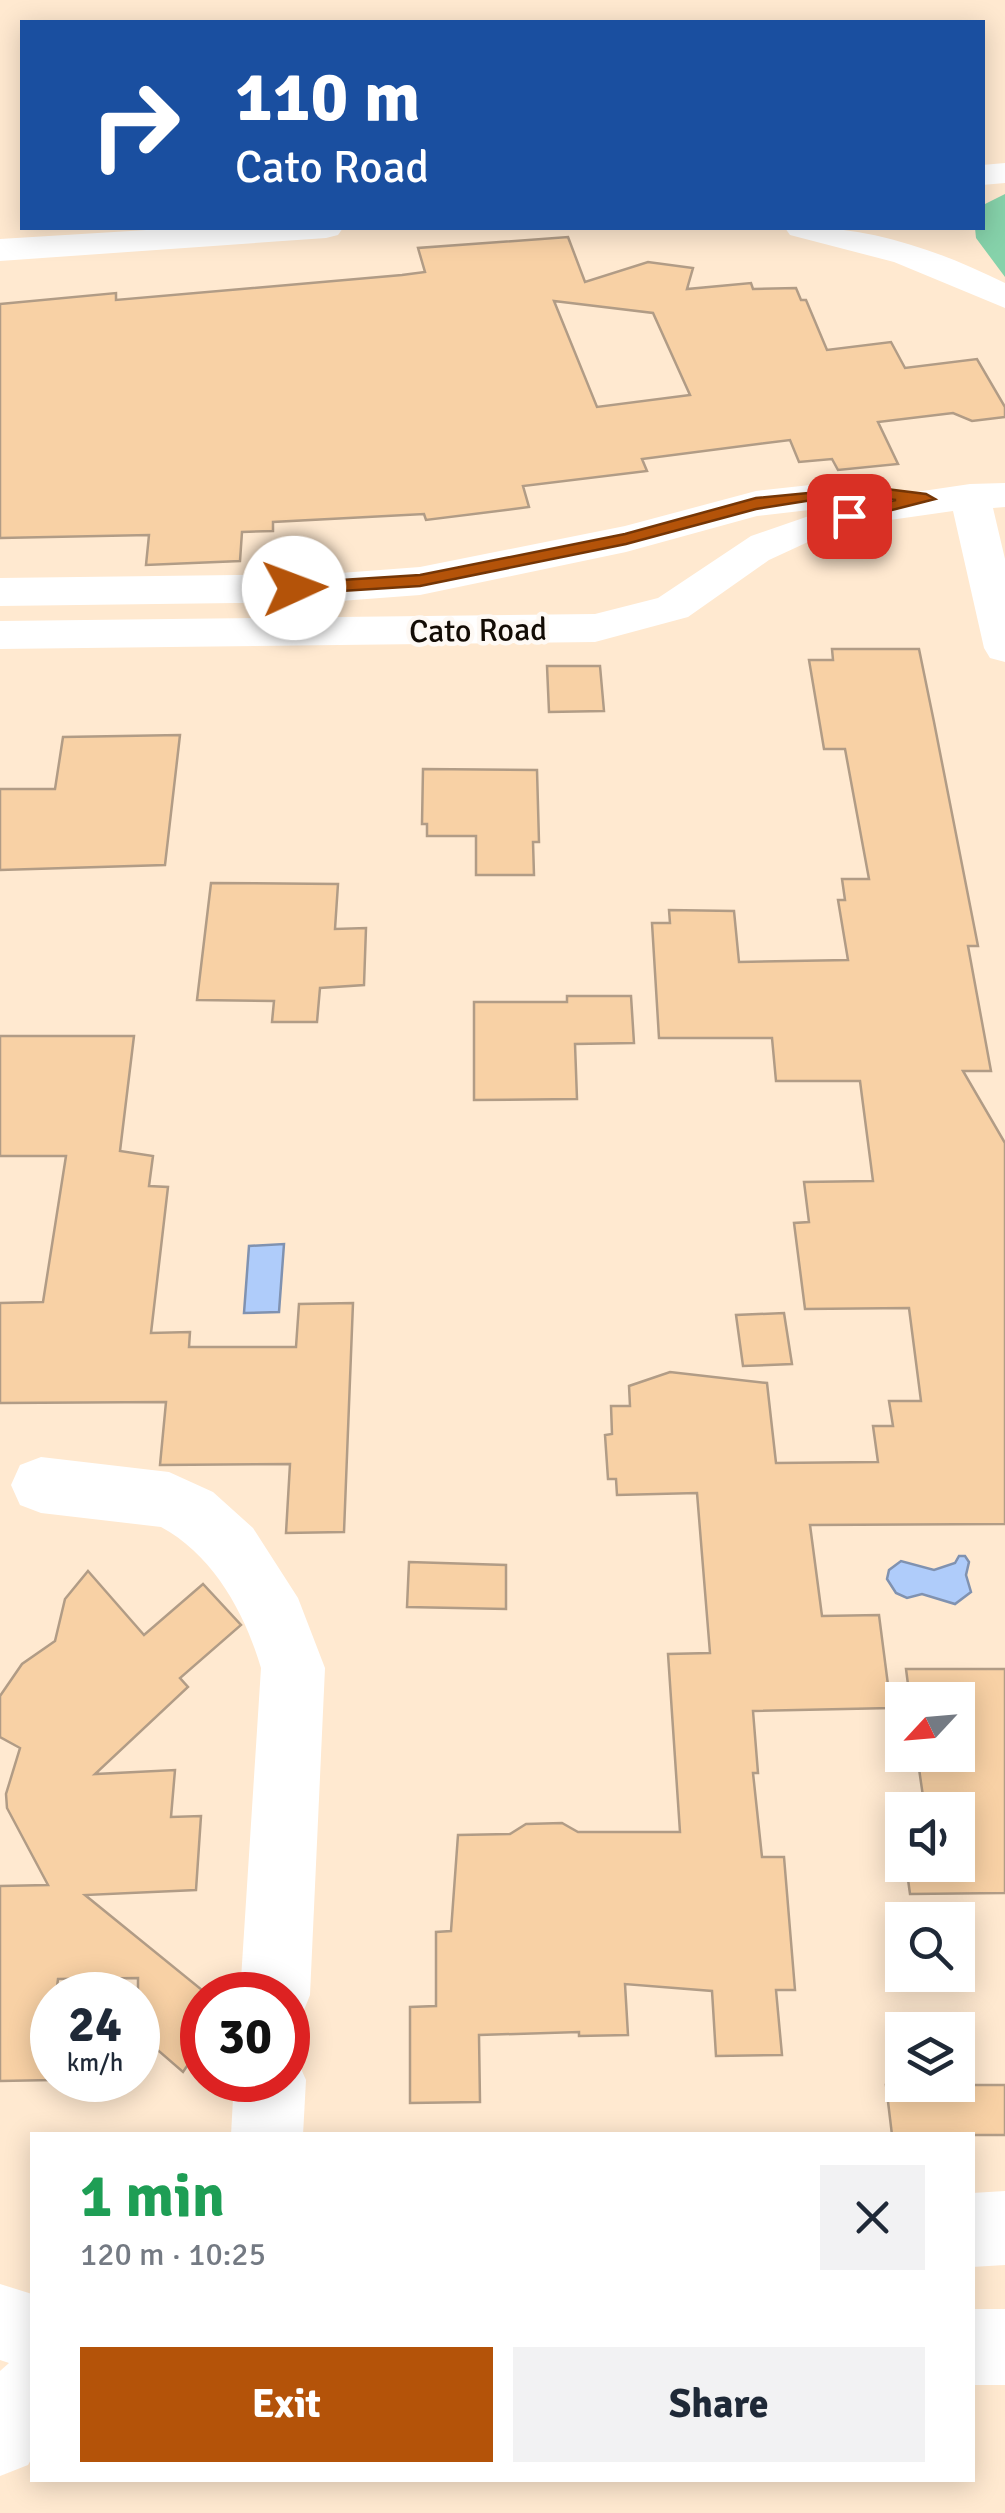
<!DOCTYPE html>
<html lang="en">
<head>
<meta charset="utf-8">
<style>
	:root { --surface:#fff; --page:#f2f2f3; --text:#1f2937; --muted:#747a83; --accent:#b45309 }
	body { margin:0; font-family:Signika,sans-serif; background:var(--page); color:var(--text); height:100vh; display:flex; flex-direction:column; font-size:38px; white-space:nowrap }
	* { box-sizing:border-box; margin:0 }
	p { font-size:32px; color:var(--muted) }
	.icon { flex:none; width:55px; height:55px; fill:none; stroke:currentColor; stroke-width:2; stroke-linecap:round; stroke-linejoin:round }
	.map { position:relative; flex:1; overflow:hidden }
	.details { position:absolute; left:30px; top:2132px; width:945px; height:350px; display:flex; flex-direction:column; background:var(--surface); border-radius:0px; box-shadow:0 5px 25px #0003 }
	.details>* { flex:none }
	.banner { position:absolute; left:20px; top:20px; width:965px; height:210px; border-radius:0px; box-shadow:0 5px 25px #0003; background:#1a4fa0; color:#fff; overflow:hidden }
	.needle { width:65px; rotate:244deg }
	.fabs { position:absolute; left:885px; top:1682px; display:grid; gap:20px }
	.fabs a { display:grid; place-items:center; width:90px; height:90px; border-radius:0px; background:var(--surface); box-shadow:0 5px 25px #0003; font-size:50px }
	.speed { position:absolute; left:30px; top:1972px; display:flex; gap:20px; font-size:50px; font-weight:700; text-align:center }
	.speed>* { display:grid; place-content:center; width:130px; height:130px; border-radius:50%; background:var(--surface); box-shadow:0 5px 25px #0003; line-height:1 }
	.speed small { font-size:25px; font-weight:400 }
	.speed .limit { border:15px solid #d22; background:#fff; color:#111 }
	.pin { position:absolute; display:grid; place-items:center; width:85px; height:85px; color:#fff; margin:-42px; border-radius:20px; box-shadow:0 5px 15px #0006 }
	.me { position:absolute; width:110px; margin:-55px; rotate:88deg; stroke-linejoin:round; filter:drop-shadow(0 0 8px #0008) }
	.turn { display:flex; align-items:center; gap:35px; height:210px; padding:0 50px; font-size:45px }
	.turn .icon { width:130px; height:130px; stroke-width:2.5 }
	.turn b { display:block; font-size:70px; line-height:85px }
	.round { display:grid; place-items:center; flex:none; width:105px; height:105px; border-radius:0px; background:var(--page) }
	.head { display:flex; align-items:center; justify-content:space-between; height:170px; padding:0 50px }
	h1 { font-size:60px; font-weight:800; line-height:75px; color:#1e9e55 }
	.action { display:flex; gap:20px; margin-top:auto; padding:20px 50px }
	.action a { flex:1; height:115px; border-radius:0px; background:var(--accent); color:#fff; font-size:40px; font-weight:800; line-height:115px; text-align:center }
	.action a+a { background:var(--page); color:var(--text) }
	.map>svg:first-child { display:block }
	.green { fill:#86d2aa }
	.water { fill:#afccfa; stroke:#8092b0; stroke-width:2.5 }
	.building { fill:#f8d1a5; stroke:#b19c86; stroke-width:2.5; fill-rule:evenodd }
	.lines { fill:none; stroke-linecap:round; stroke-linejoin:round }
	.minor { fill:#fff; fill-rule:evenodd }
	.route { fill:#b45309; stroke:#753606; stroke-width:2.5 }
	.labels { text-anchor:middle; stroke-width:9; stroke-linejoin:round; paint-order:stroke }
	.far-street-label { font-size:32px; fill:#130c05; stroke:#fef9f4 }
</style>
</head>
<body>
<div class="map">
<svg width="1005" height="2513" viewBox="0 0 1005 2513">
	<rect width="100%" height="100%" fill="#ffe9d0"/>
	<path class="green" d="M1005 194V277L976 238 975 228H982L983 205Z"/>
	<g class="water">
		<path d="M284 1244 279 1312 244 1313 249 1246Z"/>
		<path d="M959 1556H965L969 1562 966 1575 971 1592 955 1604 922 1594 907 1598 896 1593 887 1579 889 1570 901 1561 934 1570 955 1563Z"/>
	</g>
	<g class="building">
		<path d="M568 237 585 282 648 262 693 268 687 289 751 283 753 289 796 288 801 300H806L827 350 891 342 905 368 977 359 1005 407V417L972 421 953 413 878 422 898 464 838 470 832 459 799 462 790 440 642 459 647 471 523 486 529 507 426 520 424 514 273 522V531L242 532 240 561 146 565 149 535 0 538V304L116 293V300L402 275 425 272 418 248ZM554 301 653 313 690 395 597 407Z"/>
		<path d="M832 649H919L934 722 978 946H968L991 1071H963L1005 1143V1524L810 1525 822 1616 879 1615 891 1708 753 1711 758 1773H753L762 1857H784L795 1990H776L782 2055 716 2056 712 1991 625 1984 628 2035 579 2036V2032L479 2035 480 2102 410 2103V2007L436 2006V1932L451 1931 458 1835 510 1834 526 1824 562 1823 578 1832H680L668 1654 710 1653 697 1493 617 1495 616 1479H608L605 1435 612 1434 611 1406H630L629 1386 670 1372 767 1383 776 1463 878 1462 873 1426H893L889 1401H921L909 1308 805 1309 794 1223 809 1222 804 1182 873 1181 860 1081H776L772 1038H659L652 923H670L669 910 734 911 739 962 848 960 838 900H845L842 879H869L845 749H824L809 660H833Z"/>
		<path d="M547 666H600L604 711 549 712Z"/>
		<path d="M180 735 165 865 0 870V789H55L63 737Z"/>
		<path d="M423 769 537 770 539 842H533L534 875H476V836H427V824H422Z"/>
		<path d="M211 883 338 884 335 929 366 928 364 985 320 988 317 1022H272L274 1001 197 1000Z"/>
		<path d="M567 996H631L634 1043 575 1044 577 1099 474 1100V1002H567Z"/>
		<path d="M0 1036H134L120 1151 153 1156 149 1186 168 1187 151 1333 190 1332 189 1347H296L299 1304 353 1303 344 1532 286 1533 290 1464 160 1465 166 1402 0 1403V1303L43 1302 66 1156H0Z"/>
		<path d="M784 1313 792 1364 743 1366 736 1315Z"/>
		<path d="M409 1562 506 1565V1609L407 1607Z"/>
		<path d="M88 1571 144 1635 203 1584 241 1625 180 1678 188 1687 95 1774 175 1770 171 1817 201 1816 196 1890 85 1895 202 1990V2044L183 2072 138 2033V1978L58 1979 56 1995H52V2080L0 2081V1886L48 1885 7 1808 6 1794 20 1748 0 1737V1696L22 1664 55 1641 65 1599Z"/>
		<path d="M906 1669H1005V1893L910 1894 906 1865H958V1810H925L917 1755H958V1700H910Z"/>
		<path d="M886 2085H1005V2135H892Z"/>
	</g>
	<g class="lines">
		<g class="minor">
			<path d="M1005 163V183L982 185V165Z"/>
			<path d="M179 228H343L338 235 326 238 0 261V239Z"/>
			<path d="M785 228C862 223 936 249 1005 283V308L894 262 790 235Z"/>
			<path d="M847 481 861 484 867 493 862 500 970 484 1005 483V507L993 508 1005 559V662L990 658 984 648 953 511 883 521 808 542 769 560 688 617 595 642 0 649V621L595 614 658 598 751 536 835 507 757 516 626 552 420 595 327 602 0 606V578L327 574 420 567 625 526 756 491Z"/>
			<path d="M41 1457 169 1472 213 1492 253 1528 298 1598 325 1668 310 1995 300 2020 288 2025V1995H240L261 1668C245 1613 213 1555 161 1527L41 1513 20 1505 11 1485 20 1465Z"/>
			<path d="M288 2052 295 2055 306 2080 303 2135H231L234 2080H288Z"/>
			<path d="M1005 2191V2265L972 2267V2193Z"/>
			<path d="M0 2284 32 2294V2458L28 2465 0 2476V2371L9 2363 0 2360Z"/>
			<rect x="972" y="2309" width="33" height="76"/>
		</g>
	</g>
	<path class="route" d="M870 487 926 494 935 499 849 521 843 519V512L896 500 870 497 806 501 756 509 626 544 420 586 294 594 286 588 294 583 420 575 625 534 756 498Z"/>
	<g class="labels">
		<g class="far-street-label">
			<text transform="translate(478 630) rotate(-1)" y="11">Cato Road</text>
		</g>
	</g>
</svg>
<div class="fabs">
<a><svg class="needle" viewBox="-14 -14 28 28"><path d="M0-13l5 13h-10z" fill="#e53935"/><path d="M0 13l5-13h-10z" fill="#747a83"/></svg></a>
<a><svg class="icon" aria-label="sound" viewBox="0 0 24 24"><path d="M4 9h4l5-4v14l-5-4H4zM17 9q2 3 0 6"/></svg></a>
<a><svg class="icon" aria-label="search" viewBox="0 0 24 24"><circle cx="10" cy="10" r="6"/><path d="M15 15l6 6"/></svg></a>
<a><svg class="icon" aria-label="layers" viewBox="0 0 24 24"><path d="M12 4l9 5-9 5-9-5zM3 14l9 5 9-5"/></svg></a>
</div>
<div class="speed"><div>24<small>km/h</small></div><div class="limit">30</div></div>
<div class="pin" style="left:849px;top:516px;background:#d93025"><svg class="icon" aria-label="arrive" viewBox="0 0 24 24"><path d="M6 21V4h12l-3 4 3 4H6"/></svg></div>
<svg class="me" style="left:294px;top:588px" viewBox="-20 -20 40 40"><circle r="19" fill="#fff"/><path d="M0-13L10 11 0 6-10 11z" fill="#b45309"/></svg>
<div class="banner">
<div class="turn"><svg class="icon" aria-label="right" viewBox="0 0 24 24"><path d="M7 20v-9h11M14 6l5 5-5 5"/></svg><div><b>110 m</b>Cato Road</div></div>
</div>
<section class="details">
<div class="head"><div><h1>1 min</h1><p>120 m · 10:25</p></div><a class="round"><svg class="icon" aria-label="close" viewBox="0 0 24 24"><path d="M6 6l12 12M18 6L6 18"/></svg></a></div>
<div class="action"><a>Exit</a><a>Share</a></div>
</section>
</div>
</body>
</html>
